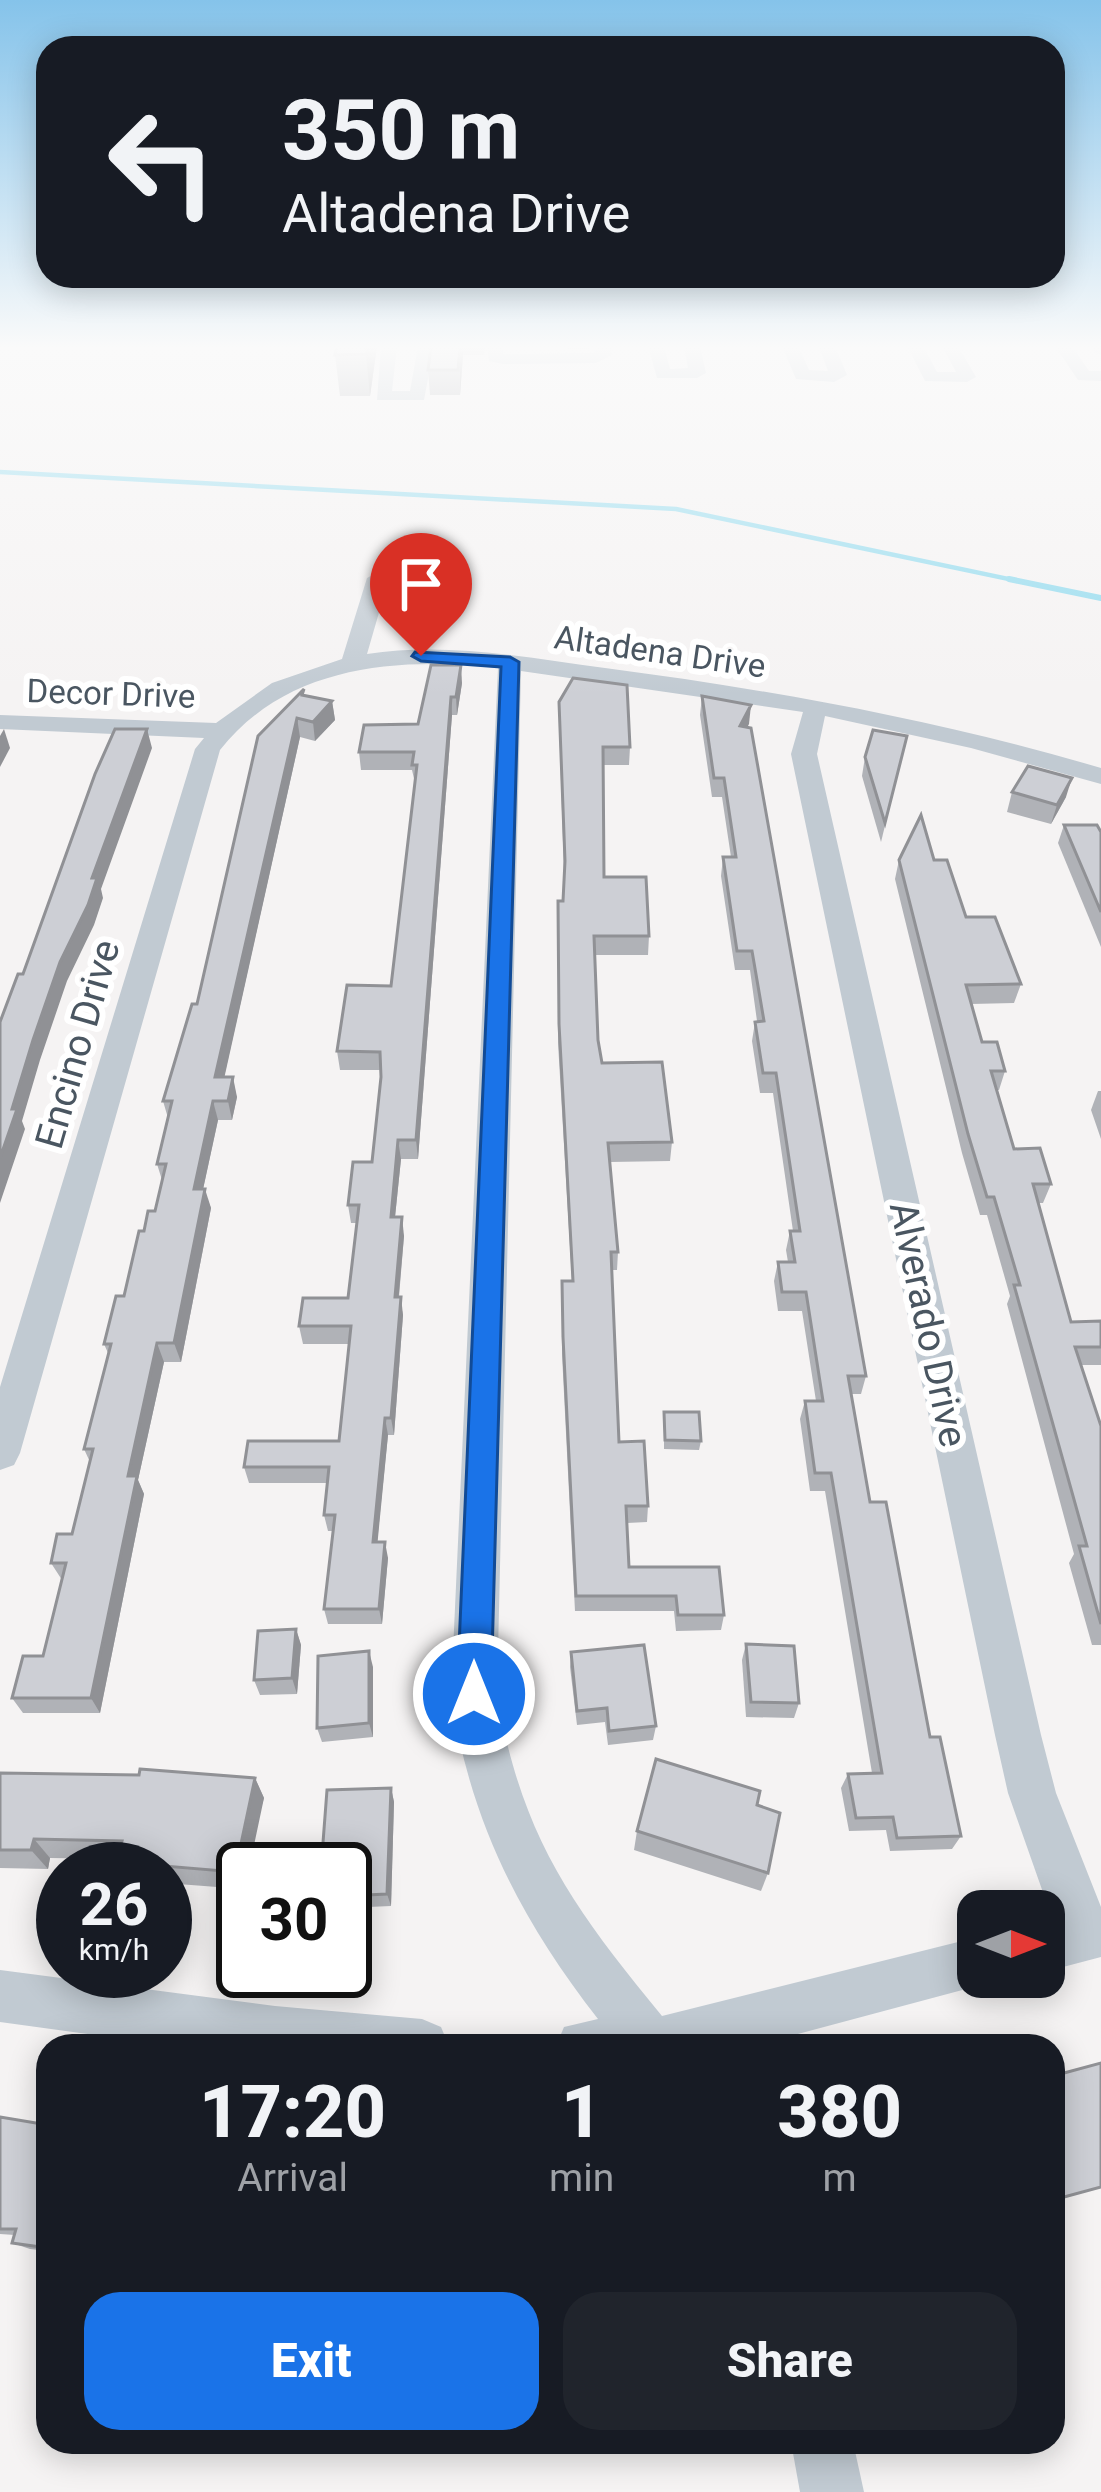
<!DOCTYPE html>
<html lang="en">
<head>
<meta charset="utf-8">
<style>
	:root { --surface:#171b24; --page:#20242c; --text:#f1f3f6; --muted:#9ea1a6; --accent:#1a73e8 }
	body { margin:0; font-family:Roboto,sans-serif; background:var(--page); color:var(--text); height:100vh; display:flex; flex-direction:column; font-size:45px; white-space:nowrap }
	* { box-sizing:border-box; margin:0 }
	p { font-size:39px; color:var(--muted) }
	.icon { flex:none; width:66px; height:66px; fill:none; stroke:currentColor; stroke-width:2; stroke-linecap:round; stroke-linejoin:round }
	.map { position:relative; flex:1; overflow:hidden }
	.details { position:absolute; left:36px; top:2034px; width:1029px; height:420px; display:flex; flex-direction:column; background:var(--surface); border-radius:36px; box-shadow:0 6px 30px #0003 }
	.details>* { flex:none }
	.guide { position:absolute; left:36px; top:36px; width:1029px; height:252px; border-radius:36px; box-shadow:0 6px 30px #0003; background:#171b24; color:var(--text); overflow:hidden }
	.needle { width:78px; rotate:90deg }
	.tools { position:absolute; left:957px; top:1890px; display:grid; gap:24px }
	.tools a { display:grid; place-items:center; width:108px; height:108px; border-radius:24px; background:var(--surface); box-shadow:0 6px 30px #0003; font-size:60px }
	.speed { position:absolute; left:36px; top:1842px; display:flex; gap:24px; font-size:60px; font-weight:700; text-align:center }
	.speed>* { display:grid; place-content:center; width:156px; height:156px; border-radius:50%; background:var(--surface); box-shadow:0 6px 30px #0003; line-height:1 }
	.speed small { font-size:30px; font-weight:400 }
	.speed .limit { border:6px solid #111; border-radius:18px; background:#fff; color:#111 }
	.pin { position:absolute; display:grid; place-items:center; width:102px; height:102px; color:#fff; margin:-123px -51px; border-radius:50% 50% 50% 0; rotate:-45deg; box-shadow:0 0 12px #0007 }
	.pin .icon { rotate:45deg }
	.me { position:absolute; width:132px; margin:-66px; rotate:0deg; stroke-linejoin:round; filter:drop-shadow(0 0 9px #0008) }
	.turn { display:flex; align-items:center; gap:42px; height:252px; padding:0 48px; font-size:54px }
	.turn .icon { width:156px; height:156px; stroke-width:2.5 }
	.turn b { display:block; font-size:84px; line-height:102px }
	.eta { display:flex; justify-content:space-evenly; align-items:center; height:204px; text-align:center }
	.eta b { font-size:72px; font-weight:800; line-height:84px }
	.primary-button { display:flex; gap:24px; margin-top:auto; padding:24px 48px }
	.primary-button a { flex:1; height:138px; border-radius:36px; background:var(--accent); color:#fff; font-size:48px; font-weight:800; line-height:138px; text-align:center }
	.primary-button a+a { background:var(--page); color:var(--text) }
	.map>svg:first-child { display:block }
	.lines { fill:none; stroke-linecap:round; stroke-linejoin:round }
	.stream-far1 { stroke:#90daee; stroke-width:4.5 }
	.stream { stroke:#90daee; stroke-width:6 }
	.minor { fill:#c1cad2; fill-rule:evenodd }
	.wall { fill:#b0b2b7 }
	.shaded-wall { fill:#909195 }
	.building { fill:#cdcfd5; stroke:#909195; stroke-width:3 }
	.route { fill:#1a73e8; stroke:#114b97; stroke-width:3 }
	.labels { text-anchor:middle; stroke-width:12; stroke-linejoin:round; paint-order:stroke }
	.far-street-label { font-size:33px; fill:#4a5661; stroke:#fff }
	.street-label { font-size:39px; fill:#4a5661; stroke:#fff }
</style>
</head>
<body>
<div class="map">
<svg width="1101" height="2492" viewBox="0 0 1101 2492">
	<rect width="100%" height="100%" fill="#f5f3f3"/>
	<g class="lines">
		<path class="stream-far1" d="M0 472 676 509 1023 582"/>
		<path class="stream" d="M1009 579 1101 598"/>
		<g class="minor">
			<path d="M381 346H397L392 391H410L418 346H434L424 400H377Z"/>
			<path d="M487 346H503V354L594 353 595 346H611L612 355 596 363 503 364 489 361Z"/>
			<path d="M648 346H664L670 369 688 368 684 346H700L706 373 697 378H657Z"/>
			<path d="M782 346H798L809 370 828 371 819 346H835L847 375 834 382 796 379Z"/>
			<path d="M907 346H923L937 372H956L942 346H958L976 377 967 382 925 381Z"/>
			<path d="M1055 346H1072L1089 371H1101V381L1078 380Z"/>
			<path d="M1091 346H1101V354L1095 353Z"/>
			<path d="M378 572 389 578 367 654C446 642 526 657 605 668 773 690 938 720 1101 768V784L971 748 825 716 817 754 1041 1735 1056 1793 1101 1907V1957L1044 1972V1920L1052 1918 1008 1793 995 1735 791 754 803 712 521 671 497 1695C522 1838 572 1906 662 2016L978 1937V1977H998L996 1981 753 2046H556L564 2027 598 2019C520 1919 470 1821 451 1695L498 668C398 657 287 665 220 750L20 1453 14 1465 0 1470V1387L195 749 204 738 0 729V715L216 723 272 683 342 659 367 578Z"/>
			<path d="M0 1970 275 2006 422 2019 441 2027 449 2046H175L0 2022Z"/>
			<path d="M791 2442H853L864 2492H800Z"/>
		</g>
	</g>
	<g class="wall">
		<path d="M337 346H377L370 396H340L335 355Z"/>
		<path d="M431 346H486L484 355H463L460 395H430L428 370Z"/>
		<path d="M566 346H591L590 349H567Z"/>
		<path d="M462 683 457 715H452L418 1159H401L395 1217 404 1236 399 1297 403 1315 394 1435H388L377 1542 388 1558 382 1624H328L324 1609 333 1531H328L324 1515 327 1483H249L244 1467 339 1441 350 1344H303L299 1326 348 1298 357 1223H351L348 1205 372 1162 381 1077V1070H340L337 1051 391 986 415 783 412 770H361L359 752 418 724Z"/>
		<path d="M304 695 332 701 335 720 315 741 300 737 224 1077 237 1097 232 1120H218L203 1189 211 1208 181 1362H164L138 1480 144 1494 100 1713H23L12 1698 43 1656 62 1580 51 1563 72 1534 90 1462 84 1449 108 1353 104 1344 124 1296 144 1231 155 1211 162 1180 157 1164 168 1118 163 1101Z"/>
		<path d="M702 696 751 705 747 728 866 1376 861 1394H851L870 1502 930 1737 961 1836 952 1849 890 1851 886 1830 849 1831 841 1788 848 1774 872 1773 825 1491H810L800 1419 805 1401H816L802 1311H778L774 1281 778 1262H788L786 1250 790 1231H793L773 1093H760L752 1041 755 1022 757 1021 750 970H735L721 876 723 857H731L722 797H712L700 715Z"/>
		<path d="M559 720 630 747 629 765H603L604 877 649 936 648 955H595L598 1040 602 1063 672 1142 670 1161 610 1162 618 1252 617 1270H611L619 1442 648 1506 647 1522 627 1523 629 1567 724 1615 721 1630 676 1631 674 1611H575L562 1354V1281H572L558 1043V901H563L564 873Z"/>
		<path d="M907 736 881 842 862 776 865 757Z"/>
		<path d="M1012 792 1066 797 1051 824 1007 812Z"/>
		<path d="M1064 825 1101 832V947L1058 843Z"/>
		<path d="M899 860H934L966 917 1021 984 1014 1003 971 1004 982 1042 1005 1071 999 1090H996L1014 1149 1051 1184 1043 1203H1038L1071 1322 1101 1321V1365H1081L1101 1426V1645H1092L1069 1563 1074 1554 1007 1304 1010 1296 987 1215H980L962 1153 895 879Z"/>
		<path d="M1098 1091H1101V1139L1091 1110Z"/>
		<path d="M664 1412 701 1441 699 1450 664 1449Z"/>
		<path d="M296 1629 301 1645 297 1694 260 1695 254 1680Z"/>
		<path d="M746 1644 799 1703 794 1718 746 1717 742 1660Z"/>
		<path d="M571 1652 656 1726 653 1740 608 1745 605 1722 577 1725 570 1667Z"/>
		<path d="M373 1667V1737L322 1742 317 1728Z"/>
		<path d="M0 1773 255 1778 264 1798 243 1869V1889L165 1883V1869H122L116 1862 117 1859 50 1858 48 1869 0 1868Z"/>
		<path d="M391 1788 394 1802 391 1906 345 1908V1869Z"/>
		<path d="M757 1805 768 1873 761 1891 634 1850 637 1831Z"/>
		<path d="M0 2117 48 2125V2251L30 2249 12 2243 15 2235 0 2234Z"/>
	</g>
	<g class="shaded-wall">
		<path d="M367 346H377L370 396 366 354Z"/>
		<path d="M460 346H462L463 355 460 395Z"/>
		<path d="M461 665 462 683 457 715 456 697Z"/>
		<path d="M451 697 452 715 418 1159 416 1140Z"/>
		<path d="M332 701 335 720 315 741 313 722Z"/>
		<path d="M751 705 749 724 738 745 740 726Z"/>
		<path d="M297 718 300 737 220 1097 215 1077Z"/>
		<path d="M4 729 10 748 0 767V736Z"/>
		<path d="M147 729 152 748 101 889 103 898 94 925 67 981 40 1060 22 1121 25 1129 0 1203V1158L12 1109 33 1040 60 962Z"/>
		<path d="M1072 778 1066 797 1051 824 1057 805Z"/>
		<path d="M233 1077 237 1097 232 1120 228 1101Z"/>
		<path d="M213 1101 218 1120 199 1208 194 1189Z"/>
		<path d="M398 1140 401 1159 393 1236 391 1217Z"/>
		<path d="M205 1189 211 1208 181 1362 174 1343Z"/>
		<path d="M402 1217 404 1236 397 1315 395 1297Z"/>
		<path d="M401 1297 403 1315 394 1435 391 1418Z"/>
		<path d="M157 1343 164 1362 138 1480 144 1494 100 1713 91 1698 128 1476Z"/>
		<path d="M385 1418 388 1435 376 1558 373 1542Z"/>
		<path d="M385 1542 388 1558 382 1624 379 1609Z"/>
		<path d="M296 1629 301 1645 297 1694 292 1678Z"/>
		<path d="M369 1651 373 1667V1737L369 1723Z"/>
		<path d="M255 1778 264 1798 249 1869H243V1886L235 1872Z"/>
		<path d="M391 1788 394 1802 391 1906 387 1894Z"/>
		<path d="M34 1839 50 1858 48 1869 31 1850Z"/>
	</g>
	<g class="building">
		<path d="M337 346H367L366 354 335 355Z"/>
		<path d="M431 346H460L458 370H428Z"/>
		<path d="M431 665H461L456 697H451L416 1140H398L391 1217H402L395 1297H401L391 1418H385L373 1542H385L379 1609H324L335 1515H324L329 1467H244L248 1441H339L351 1326H299L303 1298H348L359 1205H348L353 1162H372L381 1077 380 1052 337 1051 347 985 391 986 417 765H412L414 752H359L364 725 418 724Z"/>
		<path d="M573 678 627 685 630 747H603L604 877H646L649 936H594L598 1040 602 1063 662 1062 672 1142 608 1143 618 1252H611L619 1442 644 1441 648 1506H626L629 1567H719L724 1615H678L676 1596H576L563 1337 562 1281H573L559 1024 558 901H563L565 861 559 702Z"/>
		<path d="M304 689 302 695 332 701 313 722 297 718 215 1077H233L228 1101H213L194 1189H205L174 1343H157L128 1476H137L91 1698H12L23 1656H43L66 1563H51L57 1534H72L93 1449H84L111 1344H104L116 1296H124L139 1231H144L148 1211H155L166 1164H157L172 1101H163L192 1004H197L258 736Z"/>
		<path d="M702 696 751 705 740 726 751 728 866 1376H848L870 1502H886L930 1737H940L961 1836 897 1838 893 1817 856 1818 848 1774 882 1773 831 1473H815L805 1401H823L806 1292H782L778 1262H795L790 1231H800L776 1073H763L755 1022 764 1021 752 951H737L723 857H736L724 778H714Z"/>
		<path d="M115 729H147L92 878H97L88 905 60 962 33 1040 12 1109H17L0 1158V1022L18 974H23L95 774Z"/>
		<path d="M873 730 907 736 885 823 865 757Z"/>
		<path d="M1028 766 1072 778 1057 805 1012 792Z"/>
		<path d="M921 815 934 860H947L966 917H995L1021 984 966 985 982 1042H997L1005 1071H991L1014 1149 1040 1148 1051 1184H1033L1071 1322 1101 1321V1347H1075L1101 1426V1624L1079 1546H1087L1014 1285H1020L994 1197H987L968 1134 899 860Z"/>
		<path d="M1064 825H1097L1101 832V912Z"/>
		<path d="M664 1412H699L701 1441 665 1440Z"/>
		<path d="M296 1629 292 1678 254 1680 258 1631Z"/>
		<path d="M746 1644 794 1646 799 1703 751 1702Z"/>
		<path d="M644 1645 656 1726 609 1731 607 1708 577 1711 571 1652Z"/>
		<path d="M369 1651V1723L317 1728 318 1656Z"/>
		<path d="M656 1759 760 1791 757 1805 780 1813 768 1873 637 1831Z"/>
		<path d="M140 1769 255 1778 235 1872 116 1862 122 1841 34 1839 31 1850H0V1773L139 1775Z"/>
		<path d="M391 1788 387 1894 345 1896V1869H321L327 1790Z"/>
		<path d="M1101 2063V2187L1053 2200V2076Z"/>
		<path d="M0 2117 48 2125V2248L12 2243 16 2229H0Z"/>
	</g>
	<linearGradient id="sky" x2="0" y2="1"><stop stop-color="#85c3ea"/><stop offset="0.5" stop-color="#fafafa"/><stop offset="1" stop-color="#fafafa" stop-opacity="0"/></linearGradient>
	<rect width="1101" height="695" fill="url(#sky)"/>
	<path class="route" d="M415 652 510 657 519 662 491 1694 486 1706 474 1711 462 1706 457 1694 501 667 421 661 412 656Z"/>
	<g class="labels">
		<g class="far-street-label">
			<text transform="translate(660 651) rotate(8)" y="12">Altadena Drive</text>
			<text transform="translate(111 693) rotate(2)" y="12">Decor Drive</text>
		</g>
		<g class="street-label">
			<text transform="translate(77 1044) rotate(-74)" y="14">Encino Drive</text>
			<text transform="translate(929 1324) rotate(78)" y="14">Alverado Drive</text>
		</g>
	</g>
</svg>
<div class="tools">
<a><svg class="needle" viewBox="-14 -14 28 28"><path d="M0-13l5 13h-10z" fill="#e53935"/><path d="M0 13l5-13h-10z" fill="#9ea1a6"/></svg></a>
</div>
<div class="speed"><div>26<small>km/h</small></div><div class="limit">30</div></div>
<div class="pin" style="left:421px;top:656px;background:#d93025"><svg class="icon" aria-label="arrive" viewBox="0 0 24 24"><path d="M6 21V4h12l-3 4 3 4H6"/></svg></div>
<svg class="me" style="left:474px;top:1694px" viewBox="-20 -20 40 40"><circle r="17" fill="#1a73e8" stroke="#fff" stroke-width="3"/><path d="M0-11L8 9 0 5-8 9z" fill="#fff"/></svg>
<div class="guide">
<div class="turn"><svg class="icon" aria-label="left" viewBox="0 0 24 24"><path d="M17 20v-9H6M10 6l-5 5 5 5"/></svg><div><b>350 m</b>Altadena Drive</div></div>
</div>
<section class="details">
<div class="eta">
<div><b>17:20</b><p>Arrival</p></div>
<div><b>1</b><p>min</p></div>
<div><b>380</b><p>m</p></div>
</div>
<div class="primary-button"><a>Exit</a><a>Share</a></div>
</section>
</div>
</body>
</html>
